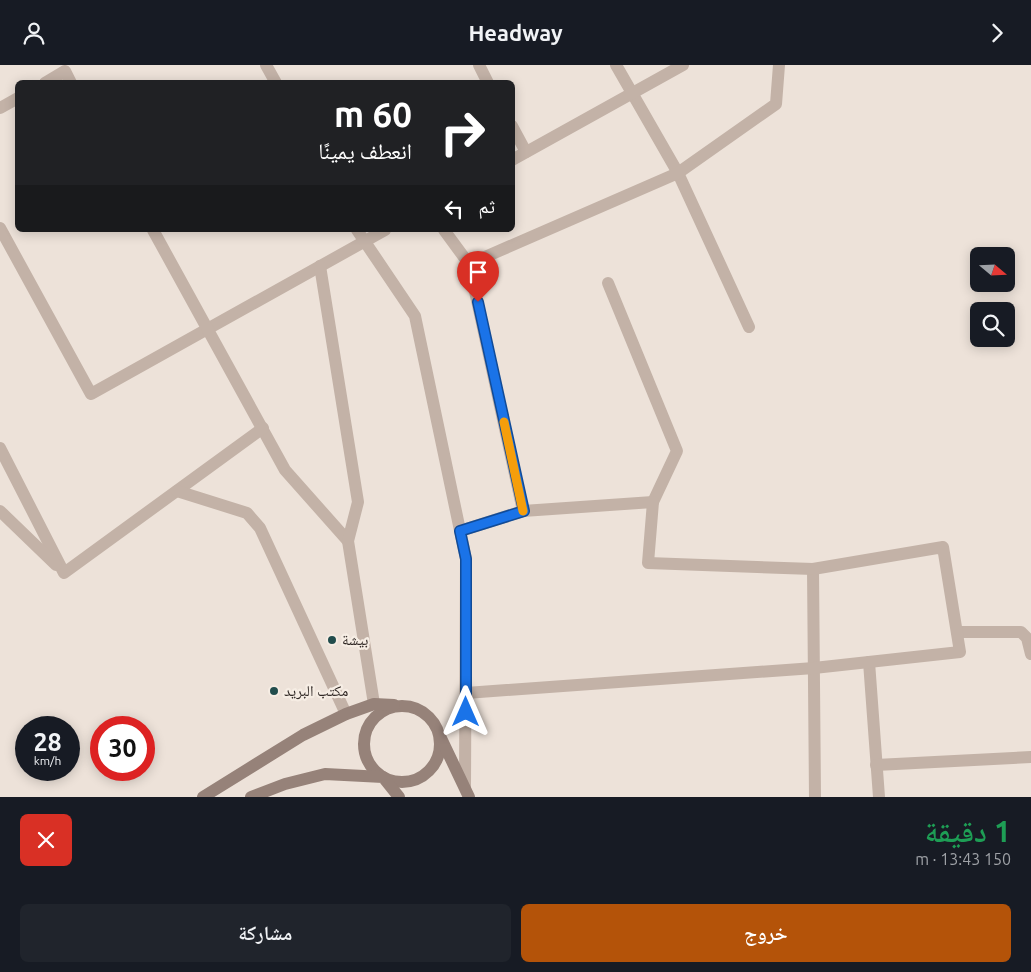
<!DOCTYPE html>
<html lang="ar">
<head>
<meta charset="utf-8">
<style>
	:root { --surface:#171b24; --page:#20242c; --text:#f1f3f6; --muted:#9ea1a6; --accent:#b45309 }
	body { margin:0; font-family:Ubuntu,"Noto Naskh Arabic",sans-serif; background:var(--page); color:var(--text); direction:rtl; height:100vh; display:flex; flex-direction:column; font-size:19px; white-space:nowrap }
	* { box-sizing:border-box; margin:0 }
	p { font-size:16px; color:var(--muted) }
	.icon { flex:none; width:28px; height:28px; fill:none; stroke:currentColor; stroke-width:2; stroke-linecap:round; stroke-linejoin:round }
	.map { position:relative; height:732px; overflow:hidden; direction:ltr }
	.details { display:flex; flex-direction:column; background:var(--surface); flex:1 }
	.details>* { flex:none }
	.banner { position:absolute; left:15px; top:15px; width:500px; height:152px; border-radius:8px; box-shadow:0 2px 12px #0003; direction:rtl; background:#202124; color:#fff; overflow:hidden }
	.needle { width:32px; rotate:109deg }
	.tools { position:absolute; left:970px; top:182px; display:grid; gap:10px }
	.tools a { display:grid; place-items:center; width:45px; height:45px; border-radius:8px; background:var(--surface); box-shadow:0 2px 12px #0003; font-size:25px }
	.speed { position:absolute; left:15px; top:651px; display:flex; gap:10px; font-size:25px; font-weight:700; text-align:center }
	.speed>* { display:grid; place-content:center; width:65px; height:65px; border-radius:50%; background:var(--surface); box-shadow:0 2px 12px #0003; line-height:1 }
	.speed small { font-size:12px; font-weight:400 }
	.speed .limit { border:8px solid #d22; background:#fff; color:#111 }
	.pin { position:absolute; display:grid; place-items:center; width:42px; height:42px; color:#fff; margin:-51px -21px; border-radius:50% 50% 50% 0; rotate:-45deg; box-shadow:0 0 5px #0007 }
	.pin .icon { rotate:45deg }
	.me { position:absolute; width:55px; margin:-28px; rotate:0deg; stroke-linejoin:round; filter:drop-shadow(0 0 4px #0008) }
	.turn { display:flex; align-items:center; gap:18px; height:105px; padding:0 20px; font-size:22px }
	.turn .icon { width:65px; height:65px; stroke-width:2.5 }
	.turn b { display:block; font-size:35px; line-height:42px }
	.then { display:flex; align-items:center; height:48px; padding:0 20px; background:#0003; gap:10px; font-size:19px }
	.round { display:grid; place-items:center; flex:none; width:52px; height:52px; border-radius:8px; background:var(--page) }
	.head { display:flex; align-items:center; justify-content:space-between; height:85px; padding:0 20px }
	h1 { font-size:30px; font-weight:600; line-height:38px; color:#1e9e55 }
	.primary-button { display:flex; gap:10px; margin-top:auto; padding:10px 20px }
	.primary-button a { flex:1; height:58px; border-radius:8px; background:var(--accent); color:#fff; font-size:20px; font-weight:600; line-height:58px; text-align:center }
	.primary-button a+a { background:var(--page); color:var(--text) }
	header { display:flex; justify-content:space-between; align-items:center; height:65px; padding:0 20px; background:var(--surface); font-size:22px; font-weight:600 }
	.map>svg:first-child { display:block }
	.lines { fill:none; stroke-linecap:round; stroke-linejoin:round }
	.street { stroke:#c3b2a7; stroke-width:12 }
	.secondary { stroke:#968279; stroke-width:12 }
	.route-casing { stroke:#114b97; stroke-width:12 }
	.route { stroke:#1a73e8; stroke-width:9 }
	.slow { stroke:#f59e0b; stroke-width:9 }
	.poi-dot { fill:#214c4c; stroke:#f6ede4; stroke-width:2 }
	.labels { text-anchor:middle; stroke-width:4.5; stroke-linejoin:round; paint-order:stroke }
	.poi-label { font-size:15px; fill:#312926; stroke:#f6ede4; text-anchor:start }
</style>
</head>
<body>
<header><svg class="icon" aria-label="forward" viewBox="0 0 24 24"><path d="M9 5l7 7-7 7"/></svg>Headway<svg class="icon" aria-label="person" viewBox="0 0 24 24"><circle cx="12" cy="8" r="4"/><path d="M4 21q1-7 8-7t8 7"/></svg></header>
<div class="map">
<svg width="1031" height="732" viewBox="0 0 1031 732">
	<rect width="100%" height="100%" fill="#ede2d9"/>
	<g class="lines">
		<g class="street">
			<path d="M266 0 276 18"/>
			<path d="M479 0 488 18"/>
			<path d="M616 0 678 108 749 262"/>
			<path d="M45 18 65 6 71 18"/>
			<path d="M0 43 18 33"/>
			<path d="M512 61 526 87"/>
			<path d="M512 95 683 0"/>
			<path d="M0 163 91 329 385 165"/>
			<path d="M153 165 285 405 348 476"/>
			<path d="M357 165 415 251 466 494 465 722"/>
			<path d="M444 165 469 199 678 108 776 39 779 0"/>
			<path d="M320 201 358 437 348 476 374 639"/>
			<path d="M608 218 677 386 653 437"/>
			<path d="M0 383 64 508 263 363"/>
			<path d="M177 426 247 448 260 463 346 649"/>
			<path d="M0 446 56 500"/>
			<path d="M460 466 523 446 469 199"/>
			<path d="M813 504 815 732"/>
			<path d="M957 567H1021L1027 573 1031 589"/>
			<path d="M869 597 879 732"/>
			<path d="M466 628 814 603 960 587 943 482 813 504 648 498 653 437 523 446"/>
			<path d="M876 700 1031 692"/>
		</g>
		<g class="secondary">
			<circle cx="402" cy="679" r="38"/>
			<path d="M440 671 469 732"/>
			<path d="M203 732 303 670 346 649 374 639 394 640"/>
			<path d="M251 732 285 719 325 709 383 712 399 732"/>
		</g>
	</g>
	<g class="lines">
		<g class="route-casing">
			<path id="route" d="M466 647V494L460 466 524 446 478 237"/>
		</g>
		<use href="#route" class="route"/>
		<path class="slow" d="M504 357 523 446"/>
	</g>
	<g class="poi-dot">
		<circle cx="332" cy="575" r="5"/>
		<circle cx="274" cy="626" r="5"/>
	</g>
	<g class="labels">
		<g class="poi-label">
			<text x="342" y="580">بيشة</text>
			<text x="284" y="631">مكتب البريد</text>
		</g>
	</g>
</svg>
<div class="tools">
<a><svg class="needle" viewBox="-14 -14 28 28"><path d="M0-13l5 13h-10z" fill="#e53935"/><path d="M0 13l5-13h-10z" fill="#9ea1a6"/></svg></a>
<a><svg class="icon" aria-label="search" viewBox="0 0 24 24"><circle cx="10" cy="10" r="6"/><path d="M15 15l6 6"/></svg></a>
</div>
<div class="speed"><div>28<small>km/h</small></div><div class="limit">30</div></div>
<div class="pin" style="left:478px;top:237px;background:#d93025"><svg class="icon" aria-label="arrive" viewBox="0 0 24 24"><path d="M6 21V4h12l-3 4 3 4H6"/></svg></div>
<svg class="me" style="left:466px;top:647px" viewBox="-20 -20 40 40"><path d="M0-17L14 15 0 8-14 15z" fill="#1a73e8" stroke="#fff" stroke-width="4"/></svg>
<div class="banner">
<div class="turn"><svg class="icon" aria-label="right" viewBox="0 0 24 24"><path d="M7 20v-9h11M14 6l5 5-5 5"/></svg><div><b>60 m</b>انعطف يمينًا</div></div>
<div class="then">ثم<svg class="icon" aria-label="left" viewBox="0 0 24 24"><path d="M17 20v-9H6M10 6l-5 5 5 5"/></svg></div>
</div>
</div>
<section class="details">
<div class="head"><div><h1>1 دقيقة</h1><p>150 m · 13:43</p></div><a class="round" style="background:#d93025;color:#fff"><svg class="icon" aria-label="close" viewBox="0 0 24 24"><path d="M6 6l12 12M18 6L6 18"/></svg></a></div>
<div class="primary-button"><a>خروج</a><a>مشاركة</a></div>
</section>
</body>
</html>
